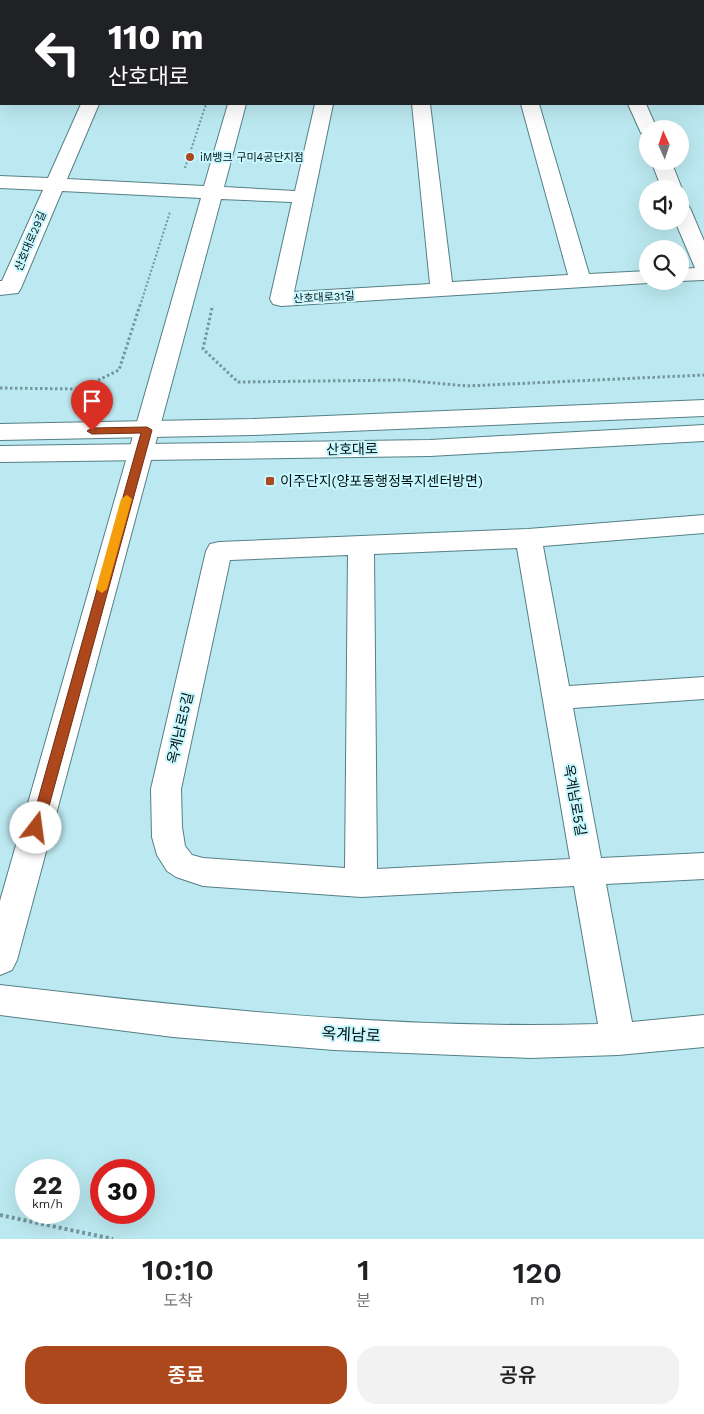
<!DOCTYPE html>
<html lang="ko">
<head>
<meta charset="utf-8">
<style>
	:root { --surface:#fff; --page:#f2f2f2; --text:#202124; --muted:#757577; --accent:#ad471c }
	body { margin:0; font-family:"Work Sans","Noto Sans KR",sans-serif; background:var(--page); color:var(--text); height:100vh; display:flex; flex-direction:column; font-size:19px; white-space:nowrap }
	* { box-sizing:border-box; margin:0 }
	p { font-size:16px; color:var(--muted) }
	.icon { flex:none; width:28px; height:28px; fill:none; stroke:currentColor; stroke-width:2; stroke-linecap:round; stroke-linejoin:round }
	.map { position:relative; height:1239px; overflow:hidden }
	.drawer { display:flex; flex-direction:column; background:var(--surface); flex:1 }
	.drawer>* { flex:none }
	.guide { position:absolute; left:0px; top:0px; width:705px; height:105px; box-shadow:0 5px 20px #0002; background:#202124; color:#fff; overflow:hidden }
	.needle { width:32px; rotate:357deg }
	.controls { position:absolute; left:639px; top:120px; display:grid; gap:10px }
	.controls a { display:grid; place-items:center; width:50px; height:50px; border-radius:50%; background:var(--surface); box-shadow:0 5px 20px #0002; font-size:25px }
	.speed { position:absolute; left:15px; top:1159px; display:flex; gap:10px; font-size:25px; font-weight:700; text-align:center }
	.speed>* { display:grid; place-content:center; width:65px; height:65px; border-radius:50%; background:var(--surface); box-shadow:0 5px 20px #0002; line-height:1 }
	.speed small { font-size:12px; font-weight:400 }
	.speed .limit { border:8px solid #d22; background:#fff; color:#111 }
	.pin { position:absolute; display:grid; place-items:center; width:42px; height:42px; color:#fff; margin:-51px -21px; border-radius:50% 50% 50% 0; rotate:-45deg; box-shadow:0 0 5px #0007 }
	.pin .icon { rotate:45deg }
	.me { position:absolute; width:55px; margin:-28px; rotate:15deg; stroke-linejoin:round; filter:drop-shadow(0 0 4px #0008) }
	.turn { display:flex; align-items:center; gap:18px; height:105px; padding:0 25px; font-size:22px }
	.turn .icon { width:65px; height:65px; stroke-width:2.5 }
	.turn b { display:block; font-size:35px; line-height:42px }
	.eta { display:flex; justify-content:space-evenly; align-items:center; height:85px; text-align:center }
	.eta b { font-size:30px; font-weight:600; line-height:35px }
	.primary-button { display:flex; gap:10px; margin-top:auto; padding:10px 25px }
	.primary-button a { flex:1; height:58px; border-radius:20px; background:var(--accent); color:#fff; font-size:20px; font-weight:600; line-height:58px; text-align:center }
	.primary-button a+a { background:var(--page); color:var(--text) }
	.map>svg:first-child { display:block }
	.built { fill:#a7dfe8 }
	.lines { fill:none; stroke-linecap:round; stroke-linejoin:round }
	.street-casing { stroke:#557f86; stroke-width:2 }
	.secondary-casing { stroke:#557f86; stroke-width:2 }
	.path-far2 { stroke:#75969c; stroke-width:2; stroke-dasharray:2 2; stroke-linecap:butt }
	.path-far1 { stroke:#75969c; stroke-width:3; stroke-dasharray:2.5 2.5; stroke-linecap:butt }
	.path { stroke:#75969c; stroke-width:4; stroke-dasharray:3 3; stroke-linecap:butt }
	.street { fill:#fff; fill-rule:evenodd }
	.secondary { fill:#fff; fill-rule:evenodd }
	.route { fill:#ad471c; stroke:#702e12 }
	.slow { fill:#f59e0b }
	.poi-dot { fill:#ad471c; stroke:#c9f7fe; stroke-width:2 }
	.labels { text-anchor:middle; stroke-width:4; stroke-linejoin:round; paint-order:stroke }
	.far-poi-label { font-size:11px; fill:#031315; stroke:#c9f7fe; text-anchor:start }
	.far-street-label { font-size:11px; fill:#031315; stroke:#c9f7fe }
	.street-label { font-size:14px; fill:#031315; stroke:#c9f7fe }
	.poi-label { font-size:14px; fill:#031315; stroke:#c9f7fe; text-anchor:start }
	.near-street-label { font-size:16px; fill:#031315; stroke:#c9f7fe }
</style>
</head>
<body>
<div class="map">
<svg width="704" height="1239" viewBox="0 0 704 1239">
	<rect width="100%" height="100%" fill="#bce9f1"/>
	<rect class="built" x="308" y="0" width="296" height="1"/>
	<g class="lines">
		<g class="street-casing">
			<g id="street">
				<rect x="258" y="0" width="16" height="1"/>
				<path d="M0 1H2L1 11H0Z"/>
				<rect x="0" y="75" width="1" height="10"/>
				<path d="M81 104H99L67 179 204 186 228 104H246L224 187 295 191 315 104H333L294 292 430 284 412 104H430L452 282 568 275 521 104H539L589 274 648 271V281H656L648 283 281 306 273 304 270 299 292 202 221 199 17 960 12 970 0 975V901L201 198 62 191 21 288 18 293 0 295V281H2L43 190 0 188V176L48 178Z"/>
				<path d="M628 104H646L657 129H648V135L641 133Z"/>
				<path d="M651 161H671L682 189 680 192V189H662Z"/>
				<path d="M680 202 687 204 690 208 704 241V280L680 281H679L680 269 695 268 675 221H680Z"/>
				<path d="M704 515V533L543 546 569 686 704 677V699L573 708 601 858 704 853V879L606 884 632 1022 704 1015V1047L618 1055 530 1058 334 1050 173 1037 0 1015V985C198 1008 398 1030 598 1024L574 886 361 897 203 886 176 877 167 871 157 855 152 837 151 789 206 551 210 544 219 542 528 529ZM517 548 570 859 377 869 374 554ZM348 555 345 868 203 858 192 855 185 846 182 827 181 789 230 560Z"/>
			</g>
		</g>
		<g class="secondary-casing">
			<g id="secondary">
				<path d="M704 400V416L253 435 0 440V424L253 419Z"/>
				<path d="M704 425V441L430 456 0 462V446L430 440Z"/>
			</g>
		</g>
		<g class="path-far2">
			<path d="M185 168 206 104"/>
			<path d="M140 306 170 212"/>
		</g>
		<g class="path-far1">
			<path d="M212 308 203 349 238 382 402 380 467 386 704 375"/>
			<path d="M0 388 80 389 119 370 140 305"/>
		</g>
		<path class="path" d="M0 1215 113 1239"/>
		<use href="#street" class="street"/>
		<use href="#secondary" class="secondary"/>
	</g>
	<path class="route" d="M147 427 152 430 43 828 41 831 36 833 32 831 30 828 141 433 92 434 87 431 92 428Z"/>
	<path class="slow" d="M127 495 132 499 107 589 102 593 96 589 121 499Z"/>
	<g class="poi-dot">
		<circle cx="190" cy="157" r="5"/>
		<rect x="265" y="476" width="10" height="10" rx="2.5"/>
	</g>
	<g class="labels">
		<g class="far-poi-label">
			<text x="200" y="161">iM뱅크 구미4공단지점</text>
		</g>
		<g class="far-street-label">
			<text transform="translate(30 241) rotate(-67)" y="4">산호대로29길</text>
			<text transform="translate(324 297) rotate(-3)" y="4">산호대로31길</text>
		</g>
		<g class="street-label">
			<text transform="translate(352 449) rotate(-1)" y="5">산호대로</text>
			<text transform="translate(180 728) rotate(-77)" y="5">옥계남로5길</text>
			<text transform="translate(575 800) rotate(80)" y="5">옥계남로5길</text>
		</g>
		<g class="poi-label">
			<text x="280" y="486">이주단지(양포동행정복지센터방면)</text>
		</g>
		<g class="near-street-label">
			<text transform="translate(351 1034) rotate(3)" y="6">옥계남로</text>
		</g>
	</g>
</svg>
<div class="controls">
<a><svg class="needle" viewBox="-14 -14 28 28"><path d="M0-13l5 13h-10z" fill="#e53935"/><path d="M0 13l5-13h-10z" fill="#757577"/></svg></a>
<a><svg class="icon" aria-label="sound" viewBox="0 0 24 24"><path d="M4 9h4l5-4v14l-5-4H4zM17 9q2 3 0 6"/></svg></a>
<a><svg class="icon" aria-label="search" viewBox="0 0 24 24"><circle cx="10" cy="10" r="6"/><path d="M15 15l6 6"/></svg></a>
</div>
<div class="speed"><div>22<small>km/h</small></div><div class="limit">30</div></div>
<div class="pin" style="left:92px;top:431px;background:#d93025"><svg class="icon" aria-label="arrive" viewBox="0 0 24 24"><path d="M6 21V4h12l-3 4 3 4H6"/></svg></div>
<svg class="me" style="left:36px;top:828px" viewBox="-20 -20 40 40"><circle r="19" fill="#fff"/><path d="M0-13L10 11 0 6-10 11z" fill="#ad471c"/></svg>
<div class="guide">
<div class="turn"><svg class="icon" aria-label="left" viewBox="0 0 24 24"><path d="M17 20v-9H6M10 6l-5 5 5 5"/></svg><div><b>110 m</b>산호대로</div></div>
</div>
</div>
<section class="drawer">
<div class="eta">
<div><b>10:10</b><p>도착</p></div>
<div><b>1</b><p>분</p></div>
<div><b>120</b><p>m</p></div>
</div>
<div class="primary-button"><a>종료</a><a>공유</a></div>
</section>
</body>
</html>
